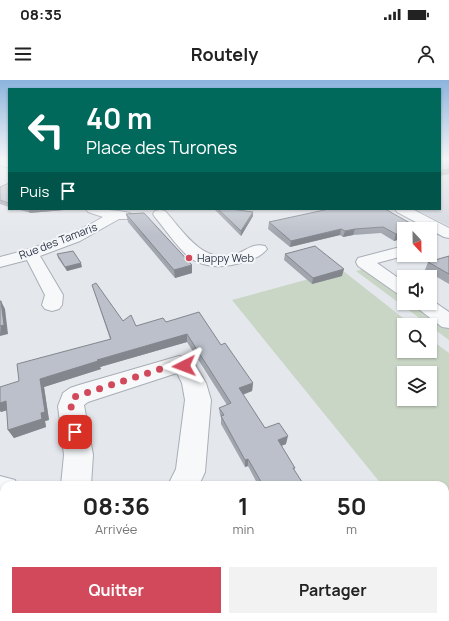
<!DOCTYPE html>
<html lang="fr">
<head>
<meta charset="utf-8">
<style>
	:root { --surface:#fff; --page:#f2f2f2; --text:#222; --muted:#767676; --accent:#d1495b }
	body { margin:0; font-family:Manrope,sans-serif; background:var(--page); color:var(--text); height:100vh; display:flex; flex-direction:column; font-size:15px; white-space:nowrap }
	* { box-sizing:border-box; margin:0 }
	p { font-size:13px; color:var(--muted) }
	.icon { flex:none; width:22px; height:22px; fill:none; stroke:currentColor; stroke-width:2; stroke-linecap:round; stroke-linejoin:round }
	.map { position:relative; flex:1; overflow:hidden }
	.details { position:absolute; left:0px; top:401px; width:449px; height:140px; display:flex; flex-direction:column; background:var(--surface); border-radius:12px 12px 0 0; box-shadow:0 1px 3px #0004 }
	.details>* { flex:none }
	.guide { position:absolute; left:8px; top:8px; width:433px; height:122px; border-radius:0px; box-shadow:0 1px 3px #0004; background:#00695c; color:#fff; overflow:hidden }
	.needle { width:26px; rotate:158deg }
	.buttons { position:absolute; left:397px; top:142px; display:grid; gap:8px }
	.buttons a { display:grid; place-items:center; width:40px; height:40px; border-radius:0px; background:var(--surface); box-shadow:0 1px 3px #0004; font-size:20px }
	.pin { position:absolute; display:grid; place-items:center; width:34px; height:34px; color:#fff; margin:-17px; border-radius:8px; box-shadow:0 2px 6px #0006 }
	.me { position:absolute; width:44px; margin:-22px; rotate:267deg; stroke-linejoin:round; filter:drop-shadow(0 0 3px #0008) }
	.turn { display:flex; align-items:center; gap:14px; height:84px; padding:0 12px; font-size:18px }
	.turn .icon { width:52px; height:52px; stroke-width:2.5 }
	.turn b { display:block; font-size:28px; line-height:34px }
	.then { display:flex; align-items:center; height:38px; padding:0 12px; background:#0003; gap:8px; font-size:15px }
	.eta { display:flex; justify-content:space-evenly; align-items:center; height:68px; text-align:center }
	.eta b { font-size:24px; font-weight:700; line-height:28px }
	.cta { display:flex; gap:8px; margin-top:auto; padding:8px 12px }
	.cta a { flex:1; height:46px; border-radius:0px; background:var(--accent); color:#fff; font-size:16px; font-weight:700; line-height:46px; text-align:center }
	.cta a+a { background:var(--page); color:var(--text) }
	.status { display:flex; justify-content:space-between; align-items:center; height:28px; padding:0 20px; background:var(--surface); direction:ltr }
	.status svg { height:11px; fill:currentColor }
	header { display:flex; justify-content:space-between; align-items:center; height:52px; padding:0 12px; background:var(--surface); font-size:18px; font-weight:700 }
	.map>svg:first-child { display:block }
	.built { fill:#d2d6de }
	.green { fill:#c9d6c5; fill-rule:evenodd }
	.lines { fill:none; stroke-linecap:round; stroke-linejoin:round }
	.minor-casing { stroke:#a9aeb7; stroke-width:2 }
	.minor { fill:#f7f8fa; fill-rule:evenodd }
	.wall { fill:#a1a5ae }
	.shaded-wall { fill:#83868d }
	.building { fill:#bbc0ca; stroke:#83868d }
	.route { stroke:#d1495b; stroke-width:7; stroke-dasharray:0 12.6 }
	.poi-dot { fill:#d1495b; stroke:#f4f6f9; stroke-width:1.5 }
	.labels { text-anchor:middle; stroke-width:4; stroke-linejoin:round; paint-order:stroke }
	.far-street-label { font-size:11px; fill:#2b3445; stroke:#f4f6f9 }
	.far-poi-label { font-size:11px; fill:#2b3445; stroke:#f4f6f9; text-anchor:start }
</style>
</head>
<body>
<div class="status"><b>08:35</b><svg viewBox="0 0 49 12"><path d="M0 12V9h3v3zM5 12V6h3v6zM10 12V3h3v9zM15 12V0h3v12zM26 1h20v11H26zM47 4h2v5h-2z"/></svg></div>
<header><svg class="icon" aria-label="menu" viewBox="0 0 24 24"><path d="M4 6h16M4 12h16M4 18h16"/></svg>Routely<svg class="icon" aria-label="person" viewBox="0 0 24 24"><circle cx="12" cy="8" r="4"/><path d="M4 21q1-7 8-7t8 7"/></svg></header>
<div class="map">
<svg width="449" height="541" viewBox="0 0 449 541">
	<rect width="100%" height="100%" fill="#e4e7ec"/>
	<path class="built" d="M440 79H449V146L415 129H440Z"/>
	<g class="green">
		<path d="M368 188 404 214V223H416L449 246V260L356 191Z"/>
		<path d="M342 190 412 245H404V271H430V259L449 273V487L445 482V405H382L232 220ZM404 293H430V319H404Z"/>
	</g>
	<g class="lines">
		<g class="minor-casing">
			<g id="minor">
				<path d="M0 79 9 81V88L0 85Z"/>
				<path d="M86 129C101 129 116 130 130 133L132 136 130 139H119L80 161 40 176 63 215 62 225 59 229 52 231 45 229 42 225 45 215 27 180 0 187V177C36 168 72 156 103 137L88 132Z"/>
				<path d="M395 129H412L449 148V158L444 157 397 132Z"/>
				<path d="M160 130 165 131C185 153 204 187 239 173 248 169 254 163 265 166L267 169C261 177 249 181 240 183 225 188 203 188 189 177 179 169 164 148 155 137L153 134 155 131Z"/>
				<path d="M404 166V175H407L377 183 404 202V215L398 214 358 186 356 182 358 178Z"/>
				<path d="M430 219 449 232V248L442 247 416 227 413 223H430Z"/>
				<path d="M179 276 192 280 206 303 211 320 205 392 199 405H168L176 389 185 320 182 303 177 293 88 322 84 325 93 375 91 405H61L64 375 58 326 63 313 70 308 79 305Z"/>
				<path d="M0 396 15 400 17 405H4V426H0Z"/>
				<path d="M274 537H314L315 541H275Z"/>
			</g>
		</g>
		<use href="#minor" class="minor"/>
	</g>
	<g class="wall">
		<path d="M9 103V127L0 124V107Z"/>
		<path d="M17 129H64V130L30 133Z"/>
		<path d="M214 129H231L253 136 241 156Z"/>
		<path d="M126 134 192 185V193L175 198 128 142Z"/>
		<path d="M269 142 419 148V149H404V158L394 161 381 153 353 155 343 157 340 155 290 167 268 149Z"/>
		<path d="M57 174 82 187 67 191 58 178Z"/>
		<path d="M285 174 342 196 312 204 284 180Z"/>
		<path d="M449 176V204L425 190 428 182Z"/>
		<path d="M92 205 123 241 136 246 166 242 221 265 253 303 252 311 243 315 265 348 286 364 281 366 295 388 294 390 304 405H258L248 386 245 387 221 344V337L220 335 219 328 227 325 187 262 100 287 101 289 44 307 49 340 45 341 46 347 14 358 8 350 7 330 1 332 19 301 110 259Z"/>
		<path d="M135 537H173L171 541H144Z"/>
		<path d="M355 537H412L415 541H358Z"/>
	</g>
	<g class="shaded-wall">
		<path d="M449 89V94L440 96V90Z"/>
		<path d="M28 129H64V130L30 133Z"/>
		<path d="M253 132V136L241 156V151Z"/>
		<path d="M341 149 340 155 290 167 291 161Z"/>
		<path d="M355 149 353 155 343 157 345 151Z"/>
		<path d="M404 152V158L394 161 396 154Z"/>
		<path d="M81 183 82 187 67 191 65 187Z"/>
		<path d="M192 185V193L175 198 174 190Z"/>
		<path d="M344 189 342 196 312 204 313 198Z"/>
		<path d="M1 221 5 229 8 254 0 256Z"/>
		<path d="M187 254V262L100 287 101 289 44 307 49 340 45 341 46 347 14 358 8 350 41 333 40 299 97 280Z"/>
		<path d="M253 303 252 311 238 316 239 308Z"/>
		<path d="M6 321 11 329 1 332 0 331V323Z"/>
		<path d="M288 356 286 364 276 368 278 360Z"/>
		<path d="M248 379V386L245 387V380Z"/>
		<path d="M169 537H173L171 541H168Z"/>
	</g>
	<g class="building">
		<path d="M440 79H449V89L440 90Z"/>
		<path d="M9 103V123L0 120V107Z"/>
		<path d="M218 129H231L253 132 241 151Z"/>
		<path d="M329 129H385L419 148 415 149H404V152L396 154 383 147 355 149 345 151 341 149 291 161 269 142Z"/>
		<path d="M144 133 192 185 174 190 126 134Z"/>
		<path d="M315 166 344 189 313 198 285 174Z"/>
		<path d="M73 171 81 183 65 187 57 174Z"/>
		<path d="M449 176V194L428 182Z"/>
		<path d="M96 203 123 241 131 235 136 246 163 238 166 242 199 232 221 265 225 263 253 303 239 308 265 348 279 343 288 356 278 360 295 388H293L304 405H263L248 379 245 380 221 336 224 335 219 328 231 323 187 254 97 280 98 281 40 299 45 332 41 333 42 339 8 350 6 321 0 323V307L19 301 17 284 111 259 92 205Z"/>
		<path d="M0 221H1L4 245 0 246Z"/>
		<path d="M141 537H169L168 541H149Z"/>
		<path d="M363 537H412L415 541H365Z"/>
	</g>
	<linearGradient id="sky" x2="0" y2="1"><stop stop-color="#8bb4dd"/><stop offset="0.51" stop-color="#f3f4f6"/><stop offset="1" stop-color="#f3f4f6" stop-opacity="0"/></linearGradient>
	<rect width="449" height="155" fill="url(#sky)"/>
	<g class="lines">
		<path class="route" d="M75 352 71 326V322L74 317 176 284H179L184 286"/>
	</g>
	<circle class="poi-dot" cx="189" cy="178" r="4"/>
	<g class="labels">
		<g class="far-street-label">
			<text transform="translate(58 161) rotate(-21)" y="4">Rue des Tamaris</text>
		</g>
		<g class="far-poi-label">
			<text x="197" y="182">Happy Web</text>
		</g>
	</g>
</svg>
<div class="buttons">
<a><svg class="needle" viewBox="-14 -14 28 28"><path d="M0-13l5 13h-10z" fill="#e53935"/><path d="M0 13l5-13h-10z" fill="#767676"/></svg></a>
<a><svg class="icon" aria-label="sound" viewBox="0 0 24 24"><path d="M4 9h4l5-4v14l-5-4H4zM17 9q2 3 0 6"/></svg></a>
<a><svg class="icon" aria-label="search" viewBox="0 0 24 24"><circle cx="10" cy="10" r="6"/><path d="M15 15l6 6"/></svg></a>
<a><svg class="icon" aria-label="layers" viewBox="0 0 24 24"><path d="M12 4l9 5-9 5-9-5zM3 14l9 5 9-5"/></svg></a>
</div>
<div class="pin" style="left:75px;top:352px;background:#d93025"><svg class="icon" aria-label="arrive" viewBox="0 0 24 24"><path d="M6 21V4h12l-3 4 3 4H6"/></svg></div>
<svg class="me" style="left:184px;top:286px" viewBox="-20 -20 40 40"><path d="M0-17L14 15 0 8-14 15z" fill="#d1495b" stroke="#fff" stroke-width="4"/></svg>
<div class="guide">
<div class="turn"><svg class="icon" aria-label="left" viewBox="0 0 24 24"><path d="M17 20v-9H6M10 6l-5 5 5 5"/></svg><div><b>40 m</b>Place des Turones</div></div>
<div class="then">Puis<svg class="icon" aria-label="arrive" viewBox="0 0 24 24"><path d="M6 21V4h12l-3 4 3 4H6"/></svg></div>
</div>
<section class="details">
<div class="eta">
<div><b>08:36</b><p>Arrivée</p></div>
<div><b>1</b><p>min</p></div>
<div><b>50</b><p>m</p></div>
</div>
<div class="cta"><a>Quitter</a><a>Partager</a></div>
</section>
</div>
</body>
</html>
